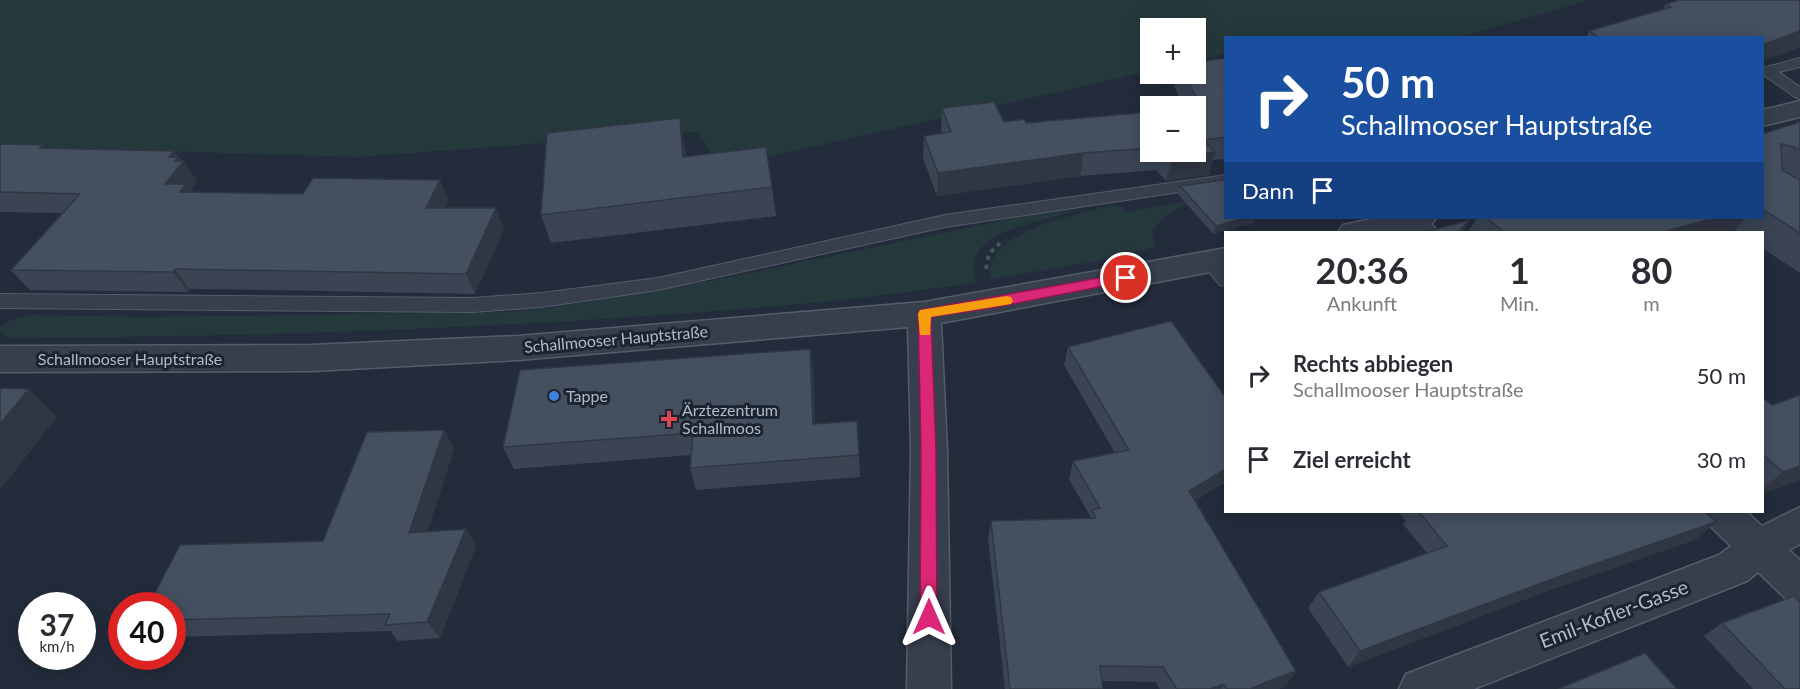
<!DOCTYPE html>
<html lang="de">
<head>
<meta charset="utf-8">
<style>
	:root { --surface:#fff; --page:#f7f7f7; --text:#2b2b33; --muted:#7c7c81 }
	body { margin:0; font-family:Lato,sans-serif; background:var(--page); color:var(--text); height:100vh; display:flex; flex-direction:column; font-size:22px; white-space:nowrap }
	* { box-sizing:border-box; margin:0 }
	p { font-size:20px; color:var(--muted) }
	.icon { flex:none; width:33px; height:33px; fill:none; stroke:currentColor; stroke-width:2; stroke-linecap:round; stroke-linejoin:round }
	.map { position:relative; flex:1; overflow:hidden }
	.side { position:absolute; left:1224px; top:231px; width:540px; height:282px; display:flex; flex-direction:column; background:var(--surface); border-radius:0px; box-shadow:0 3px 15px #0003 }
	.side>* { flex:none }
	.banner { position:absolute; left:1224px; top:36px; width:540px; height:183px; border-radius:0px; box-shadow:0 3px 15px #0003; background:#1a4fa0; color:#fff; overflow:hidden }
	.buttons { position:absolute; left:1140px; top:18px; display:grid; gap:12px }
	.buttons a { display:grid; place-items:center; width:66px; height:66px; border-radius:0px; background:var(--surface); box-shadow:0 3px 15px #0003; font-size:30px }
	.speed { position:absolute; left:18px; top:592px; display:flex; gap:12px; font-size:30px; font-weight:700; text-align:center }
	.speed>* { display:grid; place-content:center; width:78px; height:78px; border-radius:50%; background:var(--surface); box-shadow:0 3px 15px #0003; line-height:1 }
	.speed small { font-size:15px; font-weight:400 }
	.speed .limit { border:9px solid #d22; background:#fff; color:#111 }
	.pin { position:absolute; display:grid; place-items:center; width:51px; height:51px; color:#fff; margin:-26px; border:3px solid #fff; border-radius:50%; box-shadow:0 2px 6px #0007 }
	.me { position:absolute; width:66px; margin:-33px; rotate:0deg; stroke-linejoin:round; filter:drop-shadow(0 0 4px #0008) }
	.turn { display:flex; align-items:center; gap:21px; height:126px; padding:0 18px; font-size:27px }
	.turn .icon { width:78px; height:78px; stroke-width:2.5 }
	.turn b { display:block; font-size:42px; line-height:51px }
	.then { display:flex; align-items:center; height:57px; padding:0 18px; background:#0003; gap:12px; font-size:22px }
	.eta { display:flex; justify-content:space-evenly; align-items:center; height:102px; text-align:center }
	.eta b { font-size:36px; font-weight:700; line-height:42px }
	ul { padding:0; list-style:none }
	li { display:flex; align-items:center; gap:18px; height:84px; padding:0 18px }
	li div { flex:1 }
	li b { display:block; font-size:22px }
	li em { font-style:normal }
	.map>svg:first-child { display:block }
	.green { fill:#25393c }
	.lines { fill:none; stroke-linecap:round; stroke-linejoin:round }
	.service-casing { stroke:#555c6a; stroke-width:2 }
	.minor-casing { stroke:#555c6a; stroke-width:3 }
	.tertiary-casing { stroke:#555c6a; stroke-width:3 }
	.path { stroke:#43565a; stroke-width:4; stroke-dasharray:4.5 4.5; stroke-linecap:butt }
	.service { fill:#373e4c; fill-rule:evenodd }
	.minor { fill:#373e4c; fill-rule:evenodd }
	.tertiary { fill:#373e4c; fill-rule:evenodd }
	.wall { fill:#3a4453 }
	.shaded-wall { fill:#303743 }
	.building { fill:#444f60; stroke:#303743; stroke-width:1.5 }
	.route { fill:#db2777; stroke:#8e194d; stroke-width:1.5 }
	.slow { fill:#f59e0b }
	.shop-dot { fill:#3f7fe0; stroke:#1c2430; stroke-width:2 }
	.health-dot { fill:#e0444e; stroke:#1c2430; stroke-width:2 }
	.labels { text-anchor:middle; stroke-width:6; stroke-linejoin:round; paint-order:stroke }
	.street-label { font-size:16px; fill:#b2b9c7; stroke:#1c2430 }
	.poi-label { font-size:16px; fill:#b2b9c7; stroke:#1c2430; text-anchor:start }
	.near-street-label { font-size:20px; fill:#b2b9c7; stroke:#1c2430 }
</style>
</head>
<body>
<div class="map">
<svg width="1800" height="689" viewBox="0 0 1800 689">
	<rect width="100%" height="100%" fill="#232c3b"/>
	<g class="green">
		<path d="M0 0H1590L1461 37 1226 38 1225 54 1196 61V28H1150V71L723 167 696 132 357 157 0 146Z"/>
		<path d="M1208 198C1185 204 1164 211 1152 232L1155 247 1098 261 991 279C978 233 1079 214 1110 206H1119L1127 212Z"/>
		<path d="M1077 205 1083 206C1051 225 958 224 976 283 918 290 860 299 801 304 538 327 273 337 9 338L0 332V328C10 319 18 317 30 315L142 317 500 312 545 309 731 277Z"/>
	</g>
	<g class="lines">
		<g class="service-casing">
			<g id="service">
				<path d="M1800 58V67L1779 72 1800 87V99L1795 97 1762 74 1763 68Z"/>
				<path d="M1226 175V185L945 227 658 290 542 307 473 312 0 308V294L473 298 542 293 658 278 945 215Z"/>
				<path d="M1210 256 1216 258 1226 268V286L1220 285 1201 262 1204 258Z"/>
			</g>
		</g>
		<g class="minor-casing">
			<g id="minor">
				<path d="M1399 218H1425L1439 232H1406L1396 221Z"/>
				<path d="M1800 507V544L1789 550 1800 560V604L1786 599 1758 572 1747 581 1474 689H1399L1406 674 1719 555 1731 546 1708 524 1702 512H1747L1762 526Z"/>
			</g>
		</g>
		<g class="tertiary-casing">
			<g id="tertiary">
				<path d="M1800 101V117L1762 126V110Z"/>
				<path d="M1376 218H1436L1431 225 1398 232H1338L1343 225Z"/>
				<path d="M1226 248V269L941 323 947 450 951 689H907L911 450 908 327 518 360 312 371 0 372V346L312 345 518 336 924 302Z"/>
			</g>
		</g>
		<path class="path" d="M986 269 989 254 1000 243"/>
		<use href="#service" class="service"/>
		<use href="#minor" class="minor"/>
		<use href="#tertiary" class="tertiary"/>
	</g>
	<g class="wall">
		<path d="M1666 4 1800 47 1762 61V38H1586L1589 31 1663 9Z"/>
		<path d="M1226 58V159L1213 160 1209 175 1166 181 1156 170 1080 176 937 196 923 158 924 136 942 133 941 131 942 108 1004 122 1026 123 1150 112V152H1196V106H1157L1182 103 1174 86 1177 74H1196Z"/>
		<path d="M1800 122V273L1762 248V232H1738L1735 230 1728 232H1468L1477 218H1762V134Z"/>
		<path d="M0 144 47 149 174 151 197 181 190 190 192 192 449 201 445 208 504 229 475 294 266 290 190 289 188 292 30 290 11 270 62 213 0 212Z"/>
		<path d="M685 146 686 156 772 187 776 216 551 243 541 215Z"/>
		<path d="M1180 186 1253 223 1213 234 1178 194Z"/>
		<path d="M1068 347 1226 398V486L1223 483 1195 501 1286 686 1278 689H1160L1156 682 1102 681 1103 689H1005L988 538 991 521 1090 518V516L1069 479 1073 461 1115 453 1064 365Z"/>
		<path d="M810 349 813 372 815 424 859 455 860 477 696 490 690 468 691 455 514 469 503 447Z"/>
		<path d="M1800 395V480L1762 494V397L1772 405Z"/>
		<path d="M444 430 454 449 427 532 466 529 476 546 440 638 398 641 390 631 172 637V606L323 541Z"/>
		<path d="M1398 512H1705L1697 539 1547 591 1348 667 1308 608 1319 592 1427 553 1403 524 1406 521Z"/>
		<path d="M1722 623 1800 689H1753L1704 636Z"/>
	</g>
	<g class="shaded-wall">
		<path d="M1800 31V47L1762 61V45Z"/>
		<path d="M680 118 685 146 688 185 683 157Z"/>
		<path d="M174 151 182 163 184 161 197 181 190 190 200 204 165 184 169 157Z"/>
		<path d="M1215 152 1209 175 1166 181 1172 158Z"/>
		<path d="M1084 153 1080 176 937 196 938 173Z"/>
		<path d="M440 180 449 201 435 228 426 208Z"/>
		<path d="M496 208 504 229 475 294 466 274Z"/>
		<path d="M1246 218H1255L1253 223 1213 234 1216 226Z"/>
		<path d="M1714 218H1746L1735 230 1728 232H1663Z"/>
		<path d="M1470 220 1463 232H1458Z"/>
		<path d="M175 269 190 289 188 292 173 272Z"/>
		<path d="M810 349 813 372 816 446 813 424Z"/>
		<path d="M29 389 57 417 0 490V424Z"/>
		<path d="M444 430 454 449 421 550 409 533Z"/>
		<path d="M1800 466V480L1762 494V490L1783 472Z"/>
		<path d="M1226 469V477L1223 483 1183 508 1189 491Z"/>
		<path d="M1716 522 1697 539 1547 591 1348 667 1360 651 1563 575Z"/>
		<path d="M466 529 476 546 440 638 427 622Z"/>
		<path d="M1296 671 1286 686 1278 689H1251L1266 682Z"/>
		<path d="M1224 684 1221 689H1210Z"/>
	</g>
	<g class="building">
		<path d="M1679 0H1800V31L1762 45V38H1600L1589 31 1671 7 1666 4Z"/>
		<path d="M1226 58V137L1203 140 1215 152 1172 158 1165 152H1196V106H1157L1198 101 1184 74H1196V62Z"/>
		<path d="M994 102 1004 122 1024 119 1026 123 1150 112V148L1084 153 938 173 924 136 951 132 942 108Z"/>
		<path d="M680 118 683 157 766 147 772 187 541 215 547 133Z"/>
		<path d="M1800 122V150L1794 147 1781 144 1782 170 1800 180V233L1762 209V134Z"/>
		<path d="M0 144 44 145 40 148 174 151 169 157H178L175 161H184L165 184H186L180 192 303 194 313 178 440 180 426 208H496L466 274 175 269 173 272 11 270 80 194 0 192Z"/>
		<path d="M1223 180 1226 182V218H1246L1216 226 1180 186Z"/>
		<path d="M1487 218H1714L1663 232H1504Z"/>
		<path d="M1470 220 1458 232H1425Z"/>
		<path d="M1171 321 1226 398V469L1189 491 1296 671 1266 682 1251 689H1227L1224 684 1210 689H1177L1163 667 1100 666 1103 689H1010L991 521 1096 518 1092 510 1100 508 1073 461 1129 450 1068 347Z"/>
		<path d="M810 349 813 424 857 421 859 455 690 468 693 433 503 447 520 370Z"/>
		<path d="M0 388 29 389 0 424Z"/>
		<path d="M1800 395V466L1783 472 1762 454V397L1772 405Z"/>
		<path d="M444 430 409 533 466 529 427 622 385 625 390 614 172 620V606H148L180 545 323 541 367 432Z"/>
		<path d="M1419 512H1705L1716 522 1563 575 1360 651 1319 592 1447 546Z"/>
		<path d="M1794 596 1800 602V689H1785L1722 623Z"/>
		<path d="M1645 653 1677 689H1558Z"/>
	</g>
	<path class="route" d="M1126 273 1132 278 1130 281 992 308 931 317 936 450 937 617 935 623 929 625 923 623 920 617 921 450 918 314 920 310Z"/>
	<path class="slow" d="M1007 296 1011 297 1013 301 1011 304 931 317 930 335H920L918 314 920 310Z"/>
	<circle class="shop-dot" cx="554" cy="396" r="6"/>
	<path class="health-dot" d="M666 410h6v6h6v6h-6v6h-6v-6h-6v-6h6z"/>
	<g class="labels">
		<g class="street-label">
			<text transform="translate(616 339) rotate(-5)" y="6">Schallmooser Hauptstraße</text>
			<text x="130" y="365">Schallmooser Hauptstraße</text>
		</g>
		<g class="poi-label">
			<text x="566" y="402">Tappe</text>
			<text x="682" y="416">Ärztezentrum<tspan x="682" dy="18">Schallmoos</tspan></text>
		</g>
		<g class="near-street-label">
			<text transform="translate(1614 614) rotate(-21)" y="7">Emil-Kofler-Gasse</text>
		</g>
	</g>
</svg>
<div class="buttons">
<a>+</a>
<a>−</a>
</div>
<div class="speed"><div>37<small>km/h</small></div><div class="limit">40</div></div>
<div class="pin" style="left:1126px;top:278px;background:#d93025"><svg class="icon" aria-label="arrive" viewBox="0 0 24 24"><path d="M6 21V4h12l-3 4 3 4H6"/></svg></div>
<svg class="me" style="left:929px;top:617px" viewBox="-20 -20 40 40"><path d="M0-17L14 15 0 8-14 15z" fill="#db2777" stroke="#fff" stroke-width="4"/></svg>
<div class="banner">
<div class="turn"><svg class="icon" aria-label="right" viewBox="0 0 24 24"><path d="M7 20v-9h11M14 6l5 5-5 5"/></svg><div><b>50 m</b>Schallmooser Hauptstraße</div></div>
<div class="then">Dann<svg class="icon" aria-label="arrive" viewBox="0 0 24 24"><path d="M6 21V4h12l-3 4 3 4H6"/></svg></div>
</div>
<section class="side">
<div class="eta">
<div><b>20:36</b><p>Ankunft</p></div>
<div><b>1</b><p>Min.</p></div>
<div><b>80</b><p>m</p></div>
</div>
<ul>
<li><svg class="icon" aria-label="right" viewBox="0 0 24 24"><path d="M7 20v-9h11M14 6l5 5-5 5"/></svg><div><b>Rechts abbiegen</b><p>Schallmooser Hauptstraße</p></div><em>50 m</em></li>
<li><svg class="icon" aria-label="arrive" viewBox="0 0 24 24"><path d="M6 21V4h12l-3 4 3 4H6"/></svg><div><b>Ziel erreicht</b></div><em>30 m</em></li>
</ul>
</section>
</div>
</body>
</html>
